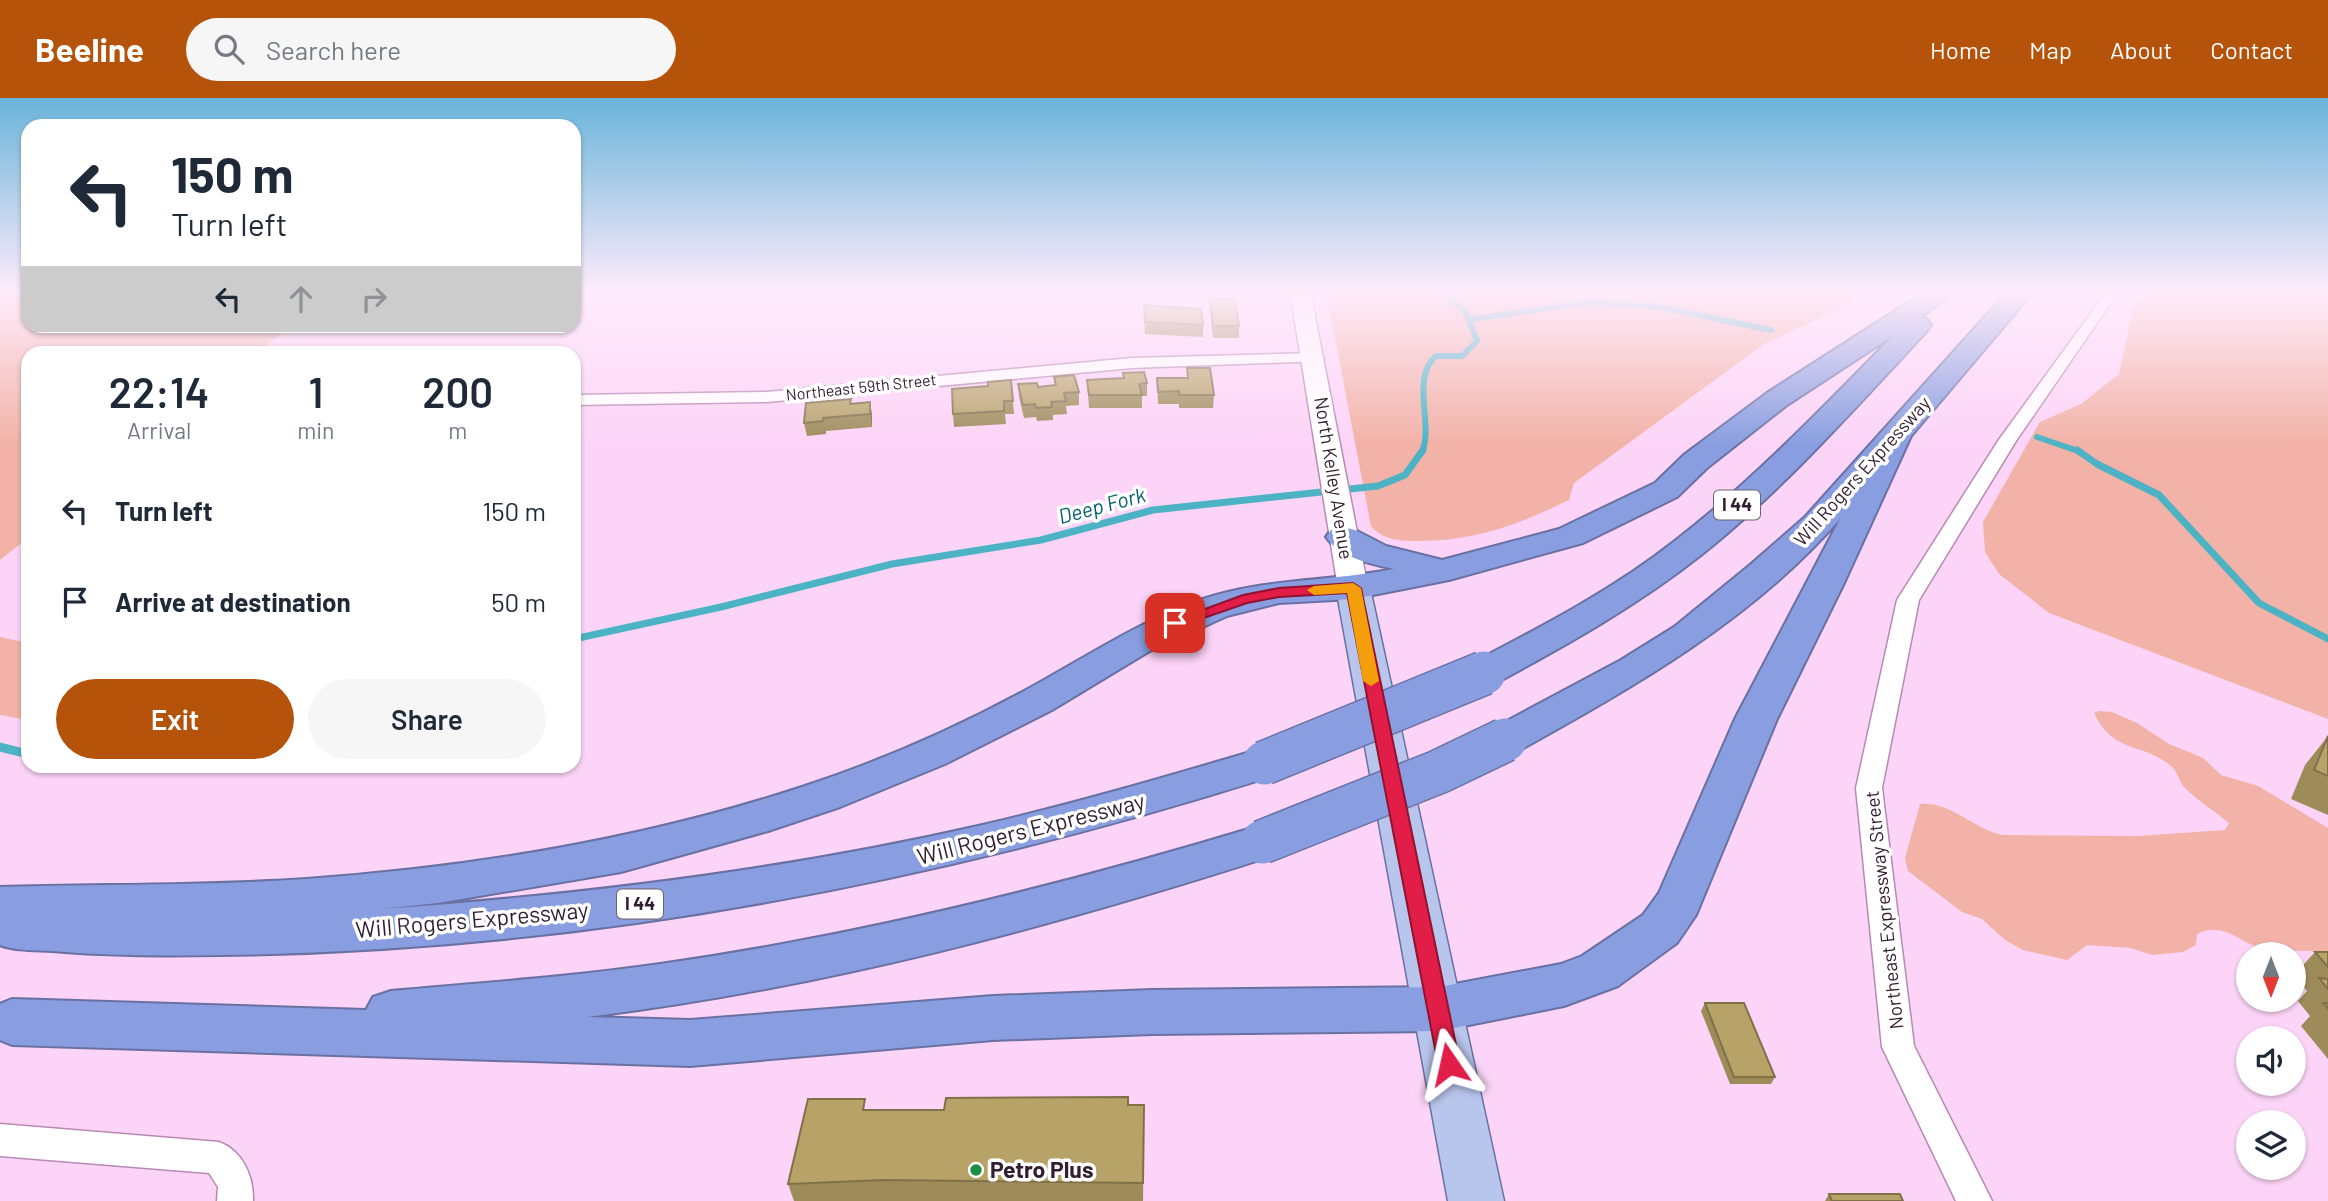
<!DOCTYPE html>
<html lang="en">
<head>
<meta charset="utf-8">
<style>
	:root { --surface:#fff; --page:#f6f6f7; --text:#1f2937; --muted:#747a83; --accent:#b45309 }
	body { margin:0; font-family:Barlow,sans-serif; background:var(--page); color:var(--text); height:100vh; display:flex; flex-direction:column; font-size:26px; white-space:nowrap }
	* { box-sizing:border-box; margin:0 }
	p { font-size:23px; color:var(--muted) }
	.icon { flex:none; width:38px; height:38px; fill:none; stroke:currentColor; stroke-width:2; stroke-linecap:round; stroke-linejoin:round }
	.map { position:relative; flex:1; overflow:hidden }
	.drawer { position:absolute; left:21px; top:248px; width:560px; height:427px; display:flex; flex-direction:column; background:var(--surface); border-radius:21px; box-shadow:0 2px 5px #0004 }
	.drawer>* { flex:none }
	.banner { position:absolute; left:21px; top:21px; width:560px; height:214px; border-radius:21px; box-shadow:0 2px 5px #0004; background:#fff; color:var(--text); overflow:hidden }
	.needle { width:46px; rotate:180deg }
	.fabs { position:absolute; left:2236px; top:844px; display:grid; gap:14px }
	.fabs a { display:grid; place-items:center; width:70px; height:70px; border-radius:50%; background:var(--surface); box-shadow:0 2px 5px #0004; font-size:35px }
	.pin { position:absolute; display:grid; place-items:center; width:60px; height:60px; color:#fff; margin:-30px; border-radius:14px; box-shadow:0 4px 10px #0006 }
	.me { position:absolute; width:77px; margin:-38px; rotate:349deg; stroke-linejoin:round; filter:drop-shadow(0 0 5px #0008) }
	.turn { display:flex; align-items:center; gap:24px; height:147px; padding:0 35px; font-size:32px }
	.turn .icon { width:91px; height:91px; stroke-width:2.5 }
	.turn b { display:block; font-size:49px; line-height:60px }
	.lanes { display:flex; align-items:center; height:66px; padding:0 35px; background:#0003; justify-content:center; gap:35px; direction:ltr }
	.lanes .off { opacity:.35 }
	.eta { display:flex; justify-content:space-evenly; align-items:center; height:119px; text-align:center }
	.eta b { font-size:42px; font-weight:600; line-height:49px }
	.primary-button { display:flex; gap:14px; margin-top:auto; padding:14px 35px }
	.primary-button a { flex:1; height:80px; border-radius:42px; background:var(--accent); color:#fff; font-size:28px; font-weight:600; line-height:80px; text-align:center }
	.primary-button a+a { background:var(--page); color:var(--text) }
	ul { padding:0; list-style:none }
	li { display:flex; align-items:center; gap:21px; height:91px; padding:0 35px }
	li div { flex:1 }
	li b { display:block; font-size:26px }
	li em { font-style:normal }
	header { display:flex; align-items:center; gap:42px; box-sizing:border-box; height:98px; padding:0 35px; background:var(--accent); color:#fff }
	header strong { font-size:33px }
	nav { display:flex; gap:38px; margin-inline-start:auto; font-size:24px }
	.search { width:490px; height:63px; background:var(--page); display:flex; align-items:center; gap:18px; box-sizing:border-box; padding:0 24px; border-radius:38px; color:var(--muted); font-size:26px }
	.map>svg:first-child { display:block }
	.green { fill:#f2b2a7 }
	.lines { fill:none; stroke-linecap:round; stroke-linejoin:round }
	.stream-far2 { stroke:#4cb3c4; stroke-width:6 }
	.stream-far1 { stroke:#4cb3c4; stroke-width:7 }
	.stream { stroke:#4cb3c4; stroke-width:9 }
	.street-casing { stroke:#b889b3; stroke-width:3 }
	.secondary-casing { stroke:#b889b3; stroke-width:3 }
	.primary-casing { stroke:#6a71a2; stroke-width:3 }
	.highway-casing { stroke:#6a71a2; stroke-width:4 }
	.street { fill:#fff; fill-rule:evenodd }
	.secondary { fill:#fff; fill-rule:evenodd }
	.primary { fill:#b8c5ec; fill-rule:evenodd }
	.highway { fill:#889ee0; fill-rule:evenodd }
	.highway-bridge-casing { stroke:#6a71a2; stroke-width:46; stroke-linecap:butt }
	.highway-bridge { stroke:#889ee0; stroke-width:43 }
	.wall { fill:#9d8b59 }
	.shaded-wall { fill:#807149 }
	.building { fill:#b7a268; stroke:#807149; stroke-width:2 }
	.route { fill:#e11d48; stroke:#92132f; stroke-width:2 }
	.slow { fill:#f59e0b }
	.poi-dot { fill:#1f8d45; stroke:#fff; stroke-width:2.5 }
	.labels { text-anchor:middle; stroke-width:7; stroke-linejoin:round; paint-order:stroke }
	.far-street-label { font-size:16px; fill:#311e2f; stroke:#fff }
	.shield { fill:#fff; stroke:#6f626d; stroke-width:2 }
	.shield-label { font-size:18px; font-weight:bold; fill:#311e2f }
	.street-label { font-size:19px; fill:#311e2f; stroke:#fff }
	.water-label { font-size:21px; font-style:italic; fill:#03606c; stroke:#fff }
	.near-street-label { font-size:23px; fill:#311e2f; stroke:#fff }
	.near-poi-label { font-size:23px; font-weight:bold; fill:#311e2f; stroke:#fff; text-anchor:start }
</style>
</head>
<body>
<header>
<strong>Beeline</strong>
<div class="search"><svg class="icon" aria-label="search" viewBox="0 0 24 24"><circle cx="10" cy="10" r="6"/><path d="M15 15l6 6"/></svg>Search here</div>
<nav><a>Home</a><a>Map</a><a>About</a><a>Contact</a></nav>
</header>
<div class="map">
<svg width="2328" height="1103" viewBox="0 0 2328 1103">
	<rect width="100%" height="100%" fill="#fcd4f7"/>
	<g class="green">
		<path d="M0 193H28V228H291L256 255 28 256V440L0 462Z"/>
		<path d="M1326 193H1862L1840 211 1764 246 1574 385 1569 402C1520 426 1476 443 1420 443 1402 443 1384 443 1371 428Z"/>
		<path d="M2147 193H2328V621L2049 515 1999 476 1985 454 1983 424 2040 324 2081 306 2119 276 2133 212Z"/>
		<path d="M0 539 28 545V622L0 617Z"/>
		<path d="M2099 613 2112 614 2137 625 2169 646 2203 660 2221 677 2258 688 2328 730V857C2308 849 2283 856 2263 851 2238 844 2223 823 2197 836L2196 847 2183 854 2152 857 2131 850 2087 847 2067 862 2023 852 2005 842 1982 821 1962 814 1908 773 1905 760 1920 706C1950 703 1974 731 2002 737L2138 738 2225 732 2229 725C2215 713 2199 704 2186 691 2179 685 2178 674 2172 669 2143 643 2115 658 2094 615Z"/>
	</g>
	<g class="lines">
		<g class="stream-far2">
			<path d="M1473 221 1590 204 1661 209 1771 232"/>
			<path d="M2037 339 2081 354"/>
			<path d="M1422 354C1434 325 1410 281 1436 258H1462L1477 243 1465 213 1439 193"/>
		</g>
		<g class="stream-far1">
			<path d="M2077 352 2097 366 2159 397 2259 505 2328 541"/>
			<path d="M574 541 721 509 892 466 1041 442 1153 412 1378 388 1405 377 1423 352"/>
		</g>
		<path class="stream" d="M0 649 28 656"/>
		<g class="street-casing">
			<g id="street">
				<path d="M2107 193H2123L2110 206 2016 343 1919 502 1882 690 1914 948 1992 1103H1956L1882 949 1856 690 1897 502 1998 343Z"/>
				<path d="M1316 255 1324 260 1322 263 1132 270 767 304 574 307V297L767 294 1132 260Z"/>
				<path d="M0 1026 219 1044C243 1053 254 1079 253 1103H217L218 1089 209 1075 0 1058Z"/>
			</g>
		</g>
		<g class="secondary-casing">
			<path id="secondary" d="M1290 193H1310L1368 490 1363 496 1353 499 1343 496 1338 490Z"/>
		</g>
		<g class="primary-casing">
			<path id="primary" d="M1353 480 1365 483 1370 490 1504 1103H1448L1336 490 1341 483Z"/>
		</g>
		<g class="highway-casing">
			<g id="highway">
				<path d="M1926 193H1955L1920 220 1927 221 1931 227 1927 233C1855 310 1784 391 1701 457 1638 507 1568 546 1498 584L1484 588 1470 584 1464 575 1470 566C1541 529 1613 492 1676 442 1755 381 1824 308 1894 237L1787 307 1707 370 1677 399 1583 445 1449 482 1353 501 1279 505 1227 518 1148 554 1052 612 945 666 840 709 768 733 621 774 438 805 380 811C580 797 781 773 978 728 1074 706 1169 678 1264 650L1279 654 1285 665 1279 676C937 785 581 853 221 857 165 858 108 858 52 853 35 852 16 853 0 847V789C102 786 204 788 306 781 475 769 644 741 805 688 881 663 956 630 1026 592 1083 561 1138 524 1200 502 1263 480 1329 484 1394 471 1371 466 1340 460 1326 439L1331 432 1343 429 1355 432 1386 448 1442 462 1559 431 1655 385 1685 356 1767 295Z"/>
				<path d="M2008 193H2034L1911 338 1844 485 1777 621 1696 817 1677 845 1618 888 1564 908 1439 933 1152 936 993 942 690 968 12 947 0 942V906L12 901 366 912 373 899 391 893C481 885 570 879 660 866 864 837 1064 787 1262 727L1278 732 1285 744 1278 756C1052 829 823 890 587 919L690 922 993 898 1152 892 1439 889 1561 866 1582 858 1643 817 1659 795 1735 621 1840 421C1752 522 1635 588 1520 652L1505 656 1490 652 1484 642 1490 632 1621 562 1674 529 1750 467 1805 419Z"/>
			</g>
		</g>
		<use href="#street" class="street"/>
		<use href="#secondary" class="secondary"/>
		<use href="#primary" class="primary"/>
		<use href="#highway" class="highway"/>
		<g class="highway-bridge-casing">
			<g id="highway-bridge">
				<path d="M1264 665 1484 575"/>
				<path d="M1262 744 1438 674 1505 642"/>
			</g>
		</g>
		<use href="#highway-bridge" class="highway-bridge"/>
	</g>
	<g class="wall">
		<path d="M1210 201 1239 228V240H1213L1210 213Z"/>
		<path d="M1144 207 1203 227V239L1145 236Z"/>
		<path d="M1187 270 1214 297 1213 310H1179V306H1158L1157 280H1187Z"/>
		<path d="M1123 275 1147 285V298H1142V310H1089L1087 282 1123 280Z"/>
		<path d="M1054 279 1079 294V307L1066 308 1067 316 1053 317V322L1037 323 1036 319 1024 320 1019 299 1018 286 1038 289 1055 287Z"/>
		<path d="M1011 282 1014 316H1005L1006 326 954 329 953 316 988 288Z"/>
		<path d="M851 301V305L870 304 872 317V329L826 333V336L807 338 804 325Z"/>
		<path d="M2328 638V717L2291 701 2305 667Z"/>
		<path d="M2315 854H2328V961L2301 928 2310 918 2298 903 2307 893 2294 877Z"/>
		<path d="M1705 905 1775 979 1771 986H1730L1701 913Z"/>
		<path d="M1128 1007 1144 1036 1143 1103H794L788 1086 868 1012H944Z"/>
		<path d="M1829 1096 1903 1103H1825Z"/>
	</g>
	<path class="shaded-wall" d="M870 304 872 317V329L870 316Z"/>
	<g class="building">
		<path d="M1210 201H1235L1239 228H1213Z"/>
		<path d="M1144 207 1201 211 1203 227 1145 224Z"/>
		<path d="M1187 270H1210L1214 297H1179V293L1158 294 1157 280H1188Z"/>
		<path d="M1144 274 1147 285 1139 286 1142 297H1089L1087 282 1124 280 1123 275Z"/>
		<path d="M1074 277 1079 294 1064 295 1066 303 1051 304 1052 309 1036 310 1035 306 1023 307 1018 286 1037 285 1038 289 1056 287 1054 279Z"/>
		<path d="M1011 282 1013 303H1004V313L953 316 952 291 988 288V284Z"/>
		<path d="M851 301 850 306 870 304V316L823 320V323L804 325 806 305Z"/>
		<path d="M2328 638V678L2314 672Z"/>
		<path d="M2315 854H2328V869Z"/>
		<path d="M2319 880 2328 881V891Z"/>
		<path d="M1705 905H1744L1775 979H1734Z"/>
		<path d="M2323 905H2328V911Z"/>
		<path d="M1128 999V1007H1144L1143 1085 883 1082 788 1086 808 1001H865L863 1012H944L946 1000Z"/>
		<path d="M1829 1096H1900L1903 1103H1832Z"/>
	</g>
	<linearGradient id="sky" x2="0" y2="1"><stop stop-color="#69b4da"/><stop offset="0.56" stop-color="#feecfb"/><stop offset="1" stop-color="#feecfb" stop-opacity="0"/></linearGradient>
	<rect width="2328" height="347" fill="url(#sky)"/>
	<path class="route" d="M1353 485 1361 490 1460 966 1457 973 1449 976 1441 973 1438 966 1347 495 1279 499 1247 505 1175 530 1167 525 1243 497 1279 490Z"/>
	<path class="slow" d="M1353 485 1361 490 1379 583 1371 588 1363 583 1347 495 1314 497 1307 492 1314 488Z"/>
	<circle class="poi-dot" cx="976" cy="1072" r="7"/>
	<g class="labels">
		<g class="far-street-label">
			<text transform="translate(861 289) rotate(-6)" y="6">Northeast 59th Street</text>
		</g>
		<g class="shield">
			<rect x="1714" y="392.5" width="46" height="29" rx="5"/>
			<rect x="617" y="791.5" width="46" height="29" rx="5"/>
		</g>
		<g class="shield-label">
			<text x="1737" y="413">I 44</text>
			<text x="640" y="812">I 44</text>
		</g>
		<g class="street-label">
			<text transform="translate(1862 373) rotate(-48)" y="7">Will Rogers Expressway</text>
			<text transform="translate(1334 380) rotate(81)" y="7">North Kelley Avenue</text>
			<text transform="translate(1884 812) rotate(-96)" y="7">Northeast Expressway Street</text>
		</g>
		<g class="water-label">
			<text transform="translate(1102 408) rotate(-15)" y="7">Deep Fork</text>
		</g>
		<g class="near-street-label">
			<text transform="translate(1031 731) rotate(-14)" y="8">Will Rogers Expressway</text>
			<text transform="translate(472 822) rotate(-5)" y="8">Will Rogers Expressway</text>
		</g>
		<g class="near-poi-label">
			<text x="990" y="1080">Petro Plus</text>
		</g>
	</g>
</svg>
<div class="fabs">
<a><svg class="needle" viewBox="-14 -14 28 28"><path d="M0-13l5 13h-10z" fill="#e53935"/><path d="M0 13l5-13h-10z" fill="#747a83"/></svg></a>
<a><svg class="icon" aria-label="sound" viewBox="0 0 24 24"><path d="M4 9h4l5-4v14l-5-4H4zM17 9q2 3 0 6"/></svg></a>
<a><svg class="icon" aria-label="layers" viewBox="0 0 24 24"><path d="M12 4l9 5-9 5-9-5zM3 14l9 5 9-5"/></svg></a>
</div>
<div class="pin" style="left:1175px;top:525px;background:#d93025"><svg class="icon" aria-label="arrive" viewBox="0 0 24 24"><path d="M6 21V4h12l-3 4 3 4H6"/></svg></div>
<svg class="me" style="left:1449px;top:966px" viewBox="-20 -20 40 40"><path d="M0-17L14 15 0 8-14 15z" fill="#e11d48" stroke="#fff" stroke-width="4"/></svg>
<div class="banner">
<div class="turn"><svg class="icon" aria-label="left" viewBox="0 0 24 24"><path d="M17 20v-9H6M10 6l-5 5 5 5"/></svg><div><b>150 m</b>Turn left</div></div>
<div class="lanes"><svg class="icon" aria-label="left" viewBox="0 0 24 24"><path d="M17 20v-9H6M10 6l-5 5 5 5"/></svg><svg class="icon off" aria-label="ahead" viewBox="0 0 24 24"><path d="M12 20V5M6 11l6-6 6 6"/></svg><svg class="icon off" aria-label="right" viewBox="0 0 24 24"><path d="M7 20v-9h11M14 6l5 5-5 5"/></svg></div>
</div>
<section class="drawer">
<div class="eta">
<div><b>22:14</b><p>Arrival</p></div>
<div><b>1</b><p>min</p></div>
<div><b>200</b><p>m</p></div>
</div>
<ul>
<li><svg class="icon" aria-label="left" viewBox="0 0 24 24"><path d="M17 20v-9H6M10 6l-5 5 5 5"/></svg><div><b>Turn left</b></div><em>150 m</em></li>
<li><svg class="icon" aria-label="arrive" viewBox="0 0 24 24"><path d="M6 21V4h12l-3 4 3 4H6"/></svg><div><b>Arrive at destination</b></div><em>50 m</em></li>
</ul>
<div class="primary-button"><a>Exit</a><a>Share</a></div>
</section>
</div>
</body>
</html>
